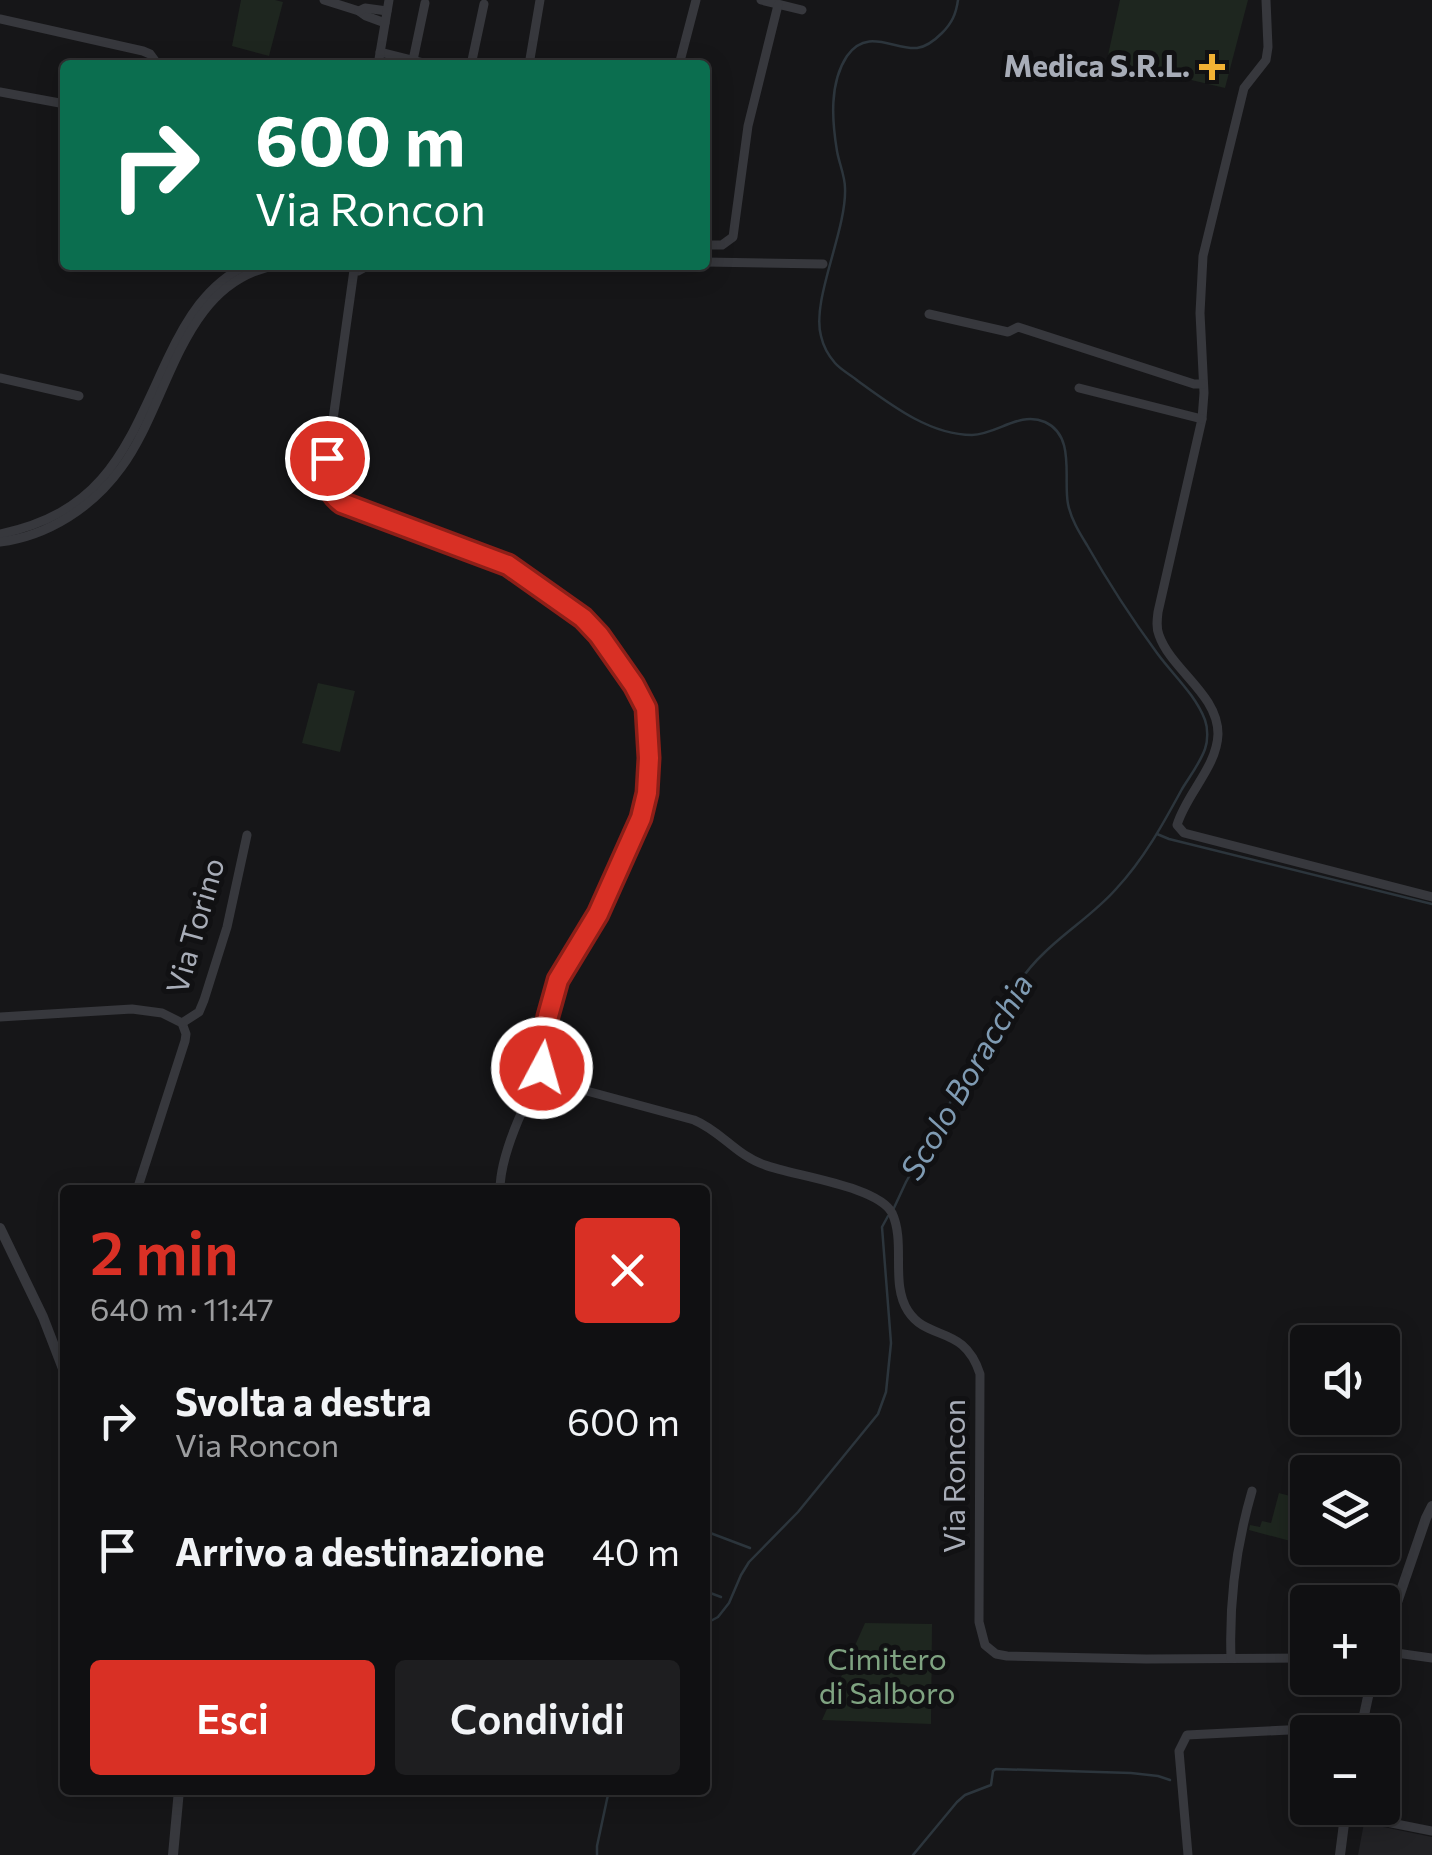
<!DOCTYPE html>
<html lang="it">
<head>
<meta charset="utf-8">
<style>
	:root { --surface:#101012; --page:#1e1e20; --text:#f1f3f6; --muted:#9c9d9f; --line:#303032; --accent:#d93025 }
	body { margin:0; font-family:Commissioner,sans-serif; background:var(--page); color:var(--text); height:100vh; display:flex; flex-direction:column; font-size:38px; white-space:nowrap }
	* { box-sizing:border-box; margin:0 }
	p { font-size:32px; color:var(--muted) }
	.icon { flex:none; width:55px; height:55px; fill:none; stroke:currentColor; stroke-width:2; stroke-linecap:round; stroke-linejoin:round }
	.map { position:relative; flex:1; overflow:hidden }
	.details { position:absolute; left:60px; top:1185px; width:650px; height:610px; display:flex; flex-direction:column; background:var(--surface); border-radius:10px; box-shadow:0 5px 25px #0003,0 0 0 2px var(--line) }
	.details>* { flex:none }
	.hud { position:absolute; left:60px; top:60px; width:650px; height:210px; border-radius:10px; box-shadow:0 5px 25px #0003,0 0 0 2px var(--line); background:#0b6e4f; color:#fff; overflow:hidden }
	.controls { position:absolute; left:1290px; top:1325px; display:grid; gap:20px }
	.controls a { display:grid; place-items:center; width:110px; height:110px; border-radius:10px; background:var(--surface); box-shadow:0 5px 25px #0003,0 0 0 2px var(--line); font-size:50px }
	.pin { position:absolute; display:grid; place-items:center; width:85px; height:85px; color:#fff; margin:-42px; border:5px solid #fff; border-radius:50%; box-shadow:0 2px 10px #0007 }
	.me { position:absolute; width:110px; margin:-55px; rotate:6deg; stroke-linejoin:round; filter:drop-shadow(0 0 8px #0008) }
	.turn { display:flex; align-items:center; gap:35px; height:210px; padding:0 30px; font-size:45px }
	.turn .icon { width:130px; height:130px; stroke-width:2.5 }
	.turn b { display:block; font-size:70px; line-height:85px }
	.round { display:grid; place-items:center; flex:none; width:105px; height:105px; border-radius:10px; background:var(--page) }
	.headline { display:flex; align-items:center; justify-content:space-between; height:170px; padding:0 30px }
	h1 { font-size:60px; font-weight:600; line-height:75px; color:var(--accent) }
	.action { display:flex; gap:20px; margin-top:auto; padding:20px 30px }
	.action a { flex:1; height:115px; border-radius:10px; background:var(--accent); color:#fff; font-size:40px; font-weight:600; line-height:115px; text-align:center }
	.action a+a { background:var(--page); color:var(--text) }
	ul { padding:0; list-style:none }
	li { display:flex; align-items:center; gap:30px; height:130px; padding:0 30px }
	li div { flex:1 }
	li b { display:block; font-size:38px }
	li em { font-style:normal }
	.map>svg:first-child { display:block }
	.built { fill:#222225 }
	.green { fill:#1e261f }
	.lines { fill:none; stroke-linecap:round; stroke-linejoin:round }
	.stream { stroke:#2c353c; stroke-width:2.5 }
	.minor { stroke:#37383d; stroke-width:9 }
	.tertiary { stroke:#37383d; stroke-width:10 }
	.route-casing { stroke:#8d1f18; stroke-width:25 }
	.route { stroke:#d93025; stroke-width:18 }
	.poi-dot { fill:#f2b134; stroke:#111113; stroke-width:4 }
	.labels { text-anchor:middle; stroke-width:10; stroke-linejoin:round; paint-order:stroke }
	.poi-label { font-size:30px; font-weight:bold; fill:#a8adb8; stroke:#111113; text-anchor:end }
	.street-label { font-size:30px; fill:#a8adb8; stroke:#111113 }
	.park-label { font-size:30px; fill:#7fa381; stroke:#111113 }
	.water-label { font-size:32px; font-style:italic; fill:#7f9bb3; stroke:#111113 }
</style>
</head>
<body>
<div class="map">
<svg width="1432" height="1855" viewBox="0 0 1432 1855">
	<rect width="100%" height="100%" fill="#161618"/>
	<path class="built" d="M1364 1823 1432 1837V1855H1358Z"/>
	<g class="green">
		<path d="M241 0H275L283 2 269 56 232 46Z"/>
		<path d="M1120 0H1248L1225 88 1107 60Z"/>
		<path d="M318 683 355 691 340 752 302 743Z"/>
		<path d="M1279 1493 1305 1500 1294 1542 1249 1530 1250 1525 1260 1527 1262 1521 1271 1523Z"/>
		<path d="M865 1623 932 1624 931 1724 822 1720Z"/>
	</g>
	<g class="lines">
		<g class="stream">
			<path d="M1157 834 1169 839 1432 904"/>
			<path d="M893 1210 906 1182 1010 995C1020 980 1030 966 1043 954 1066 931 1094 914 1116 889 1144 859 1163 824 1182 789 1190 776 1200 763 1205 749 1208 741 1208 728 1205 720 1195 694 1173 675 1157 653 1132 619 1108 582 1087 545 1079 532 1071 519 1068 504 1063 479 1076 436 1045 422 1019 411 998 434 972 435 930 435 891 405 858 381 851 375 841 370 835 363 828 355 823 345 821 336 811 300 847 230 845 188 845 176 839 163 837 151 832 121 829 83 847 56 867 27 894 50 917 48 927 47 935 40 942 33 952 23 956 14 958 0"/>
			<path d="M705 1531 750 1548"/>
			<path d="M705 1591 721 1597"/>
			<path d="M705 1624 718 1617 729 1603 741 1575 749 1562 798 1512 878 1414 886 1392 891 1343 882 1227 888 1216"/>
			<path d="M597 1855V1846L609 1790"/>
			<path d="M913 1855 957 1802 965 1795 991 1785 993 1771 996 1769 1131 1773 1158 1776 1170 1780"/>
		</g>
		<g class="minor">
			<path d="M324 0 359 11 366 16 385 23"/>
			<path d="M761 0 802 10"/>
			<path d="M1266 0 1268 47 1266 60 1244 88 1203 256 1200 313 1204 393 1202 419 1158 612C1157 620 1156 628 1159 635 1171 670 1218 694 1218 734 1217 767 1186 794 1177 825L1184 833 1432 897"/>
			<path d="M359 11 365 8 387 11"/>
			<path d="M0 19 143 51 150 54 158 65"/>
			<path d="M380 52 432 65"/>
			<path d="M378 65 389 0"/>
			<path d="M412 65 425 3"/>
			<path d="M471 65 484 4"/>
			<path d="M529 65 540 0"/>
			<path d="M679 65 696 0"/>
			<path d="M0 92 65 104"/>
			<path d="M705 245H722L733 237 748 126 778 5"/>
			<path d="M705 262 823 264"/>
			<path d="M345 265 358 271 369 265"/>
			<path d="M354 270 326 469C326 488 332 498 348 507L508 565 572 610 592 627 634 685 646 708 649 737 648 784 641 818 598 914 558 981 548 1016 540 1062 545 1074 557 1083 694 1120C721 1131 737 1156 765 1165 794 1176 878 1186 892 1213 906 1243 890 1283 908 1311 928 1342 964 1324 980 1374L979 1622 985 1645 996 1654 1007 1656 1146 1659 1308 1658"/>
			<path d="M929 314 1008 332 1018 327 1194 384H1203"/>
			<path d="M0 378 79 396"/>
			<path d="M1079 388 1202 419"/>
			<path d="M0 534C107 511 126 447 168 358 186 320 207 284 247 265"/>
			<path d="M0 542C48 536 93 507 121 468 171 401 180 281 278 265"/>
			<path d="M0 1017 132 1009 162 1013 182 1023 186 1034 185 1041 137 1190"/>
			<path d="M182 1023 199 1012 204 1000 227 927 247 835"/>
			<path d="M500 1190C500 1158 524 1098 545 1074"/>
			<path d="M1382 1651 1432 1658"/>
			<path d="M1231 1658C1229 1601 1236 1546 1252 1491"/>
			<path d="M1296 1729 1299 1777"/>
			<path d="M1346 1814 1432 1831"/>
			<path d="M1188 1855 1179 1751 1187 1735 1328 1728 1342 1732"/>
		</g>
		<g class="tertiary">
			<path d="M0 1228 43 1317 65 1374"/>
			<path d="M1382 1646 1426 1518 1432 1506"/>
			<path d="M1357 1729 1363 1720 1372 1678"/>
			<path d="M1343 1732 1351 1727 1359 1732"/>
			<path d="M173 1855 179 1790"/>
			<path d="M1340 1855 1346 1808"/>
		</g>
	</g>
	<g class="lines">
		<g class="route-casing">
			<path id="route" d="M327 458C325 478 326 491 342 503L508 565 583 618 599 635 634 685 646 708 649 758 647 793 641 818 598 914 558 980 548 1016 540 1062 542 1068"/>
		</g>
		<use href="#route" class="route"/>
	</g>
	<path class="poi-dot" d="M1207 52h10v10h10v10h-10v10h-10v-10h-10v-10h10z"/>
	<g class="labels">
		<g class="poi-label">
			<text x="1190" y="77">Medica S.R.L.</text>
		</g>
		<g class="street-label">
			<text transform="translate(196 926) rotate(-74)" y="10">Via Torino</text>
			<text transform="translate(955 1476) rotate(-90)" y="10">Via Roncon</text>
		</g>
		<g class="park-label">
			<text x="887" y="1670">Cimitero<tspan x="887" dy="34">di Salboro</tspan></text>
		</g>
		<g class="water-label">
			<text transform="translate(967 1077) rotate(-60)" y="11">Scolo Boracchia</text>
		</g>
	</g>
</svg>
<div class="controls">
<a><svg class="icon" aria-label="sound" viewBox="0 0 24 24"><path d="M4 9h4l5-4v14l-5-4H4zM17 9q2 3 0 6"/></svg></a>
<a><svg class="icon" aria-label="layers" viewBox="0 0 24 24"><path d="M12 4l9 5-9 5-9-5zM3 14l9 5 9-5"/></svg></a>
<a>+</a>
<a>−</a>
</div>
<div class="pin" style="left:327px;top:458px;background:#d93025"><svg class="icon" aria-label="arrive" viewBox="0 0 24 24"><path d="M6 21V4h12l-3 4 3 4H6"/></svg></div>
<svg class="me" style="left:542px;top:1068px" viewBox="-20 -20 40 40"><circle r="17" fill="#d93025" stroke="#fff" stroke-width="3"/><path d="M0-11L8 9 0 5-8 9z" fill="#fff"/></svg>
<div class="hud">
<div class="turn"><svg class="icon" aria-label="right" viewBox="0 0 24 24"><path d="M7 20v-9h11M14 6l5 5-5 5"/></svg><div><b>600 m</b>Via Roncon</div></div>
</div>
<section class="details">
<div class="headline"><div><h1>2 min</h1><p>640 m · 11:47</p></div><a class="round" style="background:#d93025;color:#fff"><svg class="icon" aria-label="close" viewBox="0 0 24 24"><path d="M6 6l12 12M18 6L6 18"/></svg></a></div>
<ul>
<li><svg class="icon" aria-label="right" viewBox="0 0 24 24"><path d="M7 20v-9h11M14 6l5 5-5 5"/></svg><div><b>Svolta a destra</b><p>Via Roncon</p></div><em>600 m</em></li>
<li><svg class="icon" aria-label="arrive" viewBox="0 0 24 24"><path d="M6 21V4h12l-3 4 3 4H6"/></svg><div><b>Arrivo a destinazione</b></div><em>40 m</em></li>
</ul>
<div class="action"><a>Esci</a><a>Condividi</a></div>
</section>
</div>
</body>
</html>
